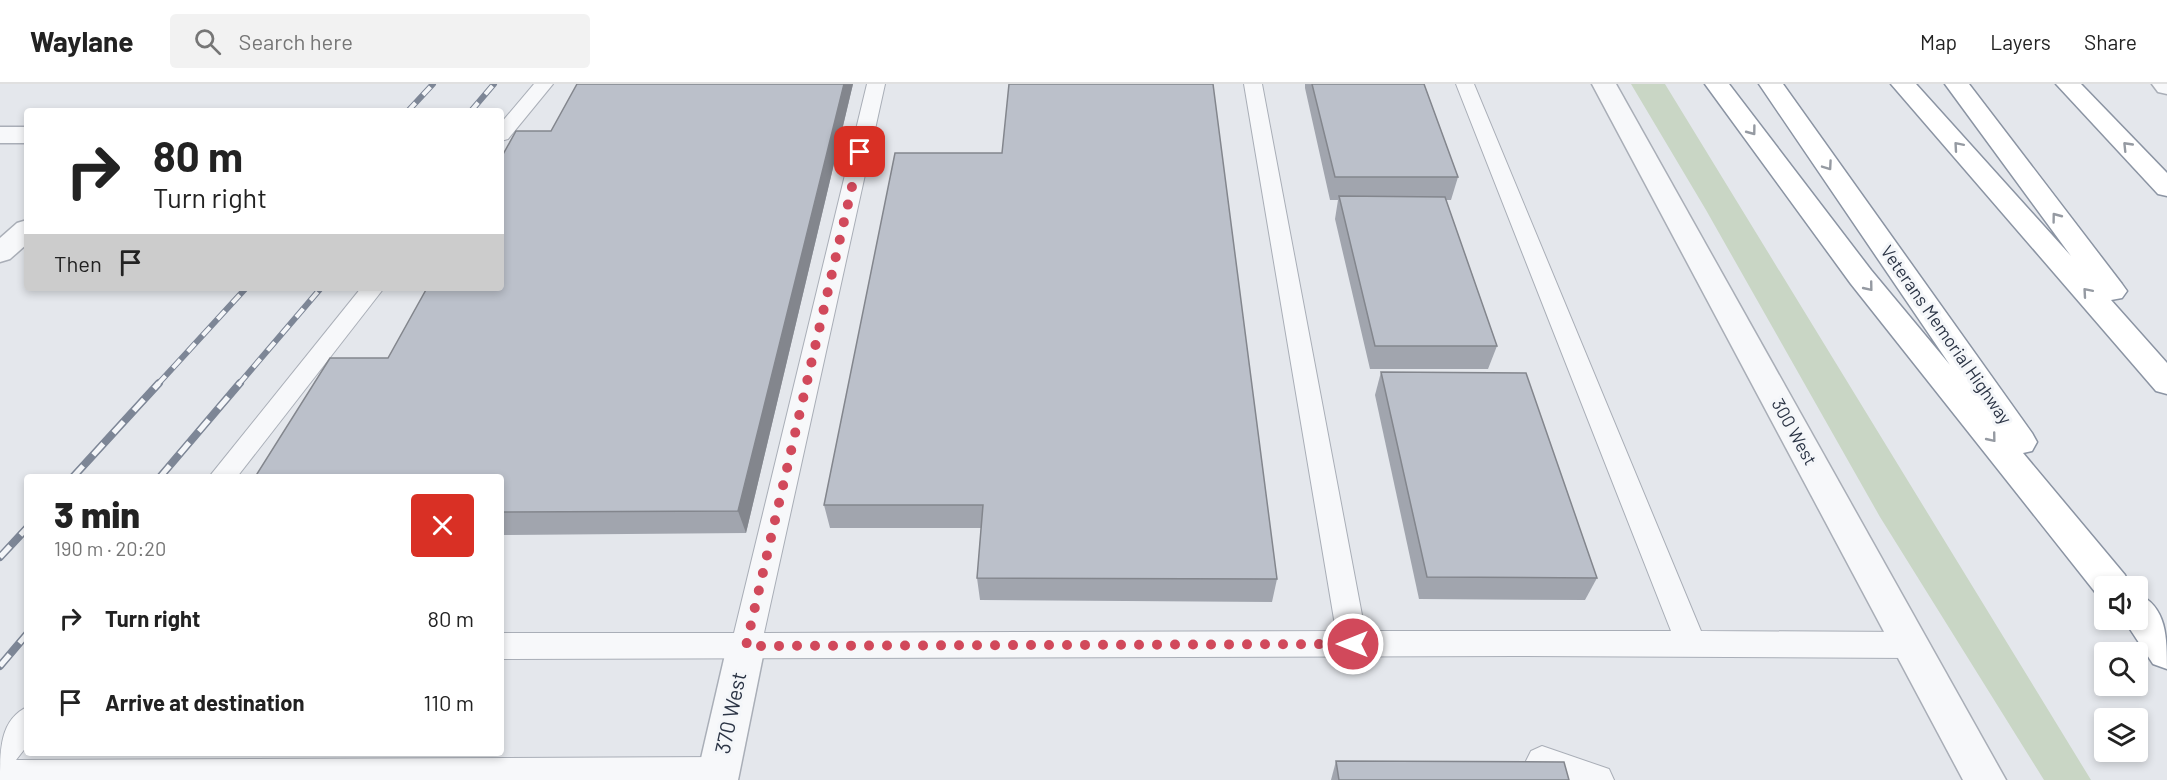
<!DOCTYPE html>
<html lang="en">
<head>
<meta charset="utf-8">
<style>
	:root { --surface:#fff; --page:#f2f2f2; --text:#222; --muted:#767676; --line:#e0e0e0 }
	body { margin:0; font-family:Barlow,sans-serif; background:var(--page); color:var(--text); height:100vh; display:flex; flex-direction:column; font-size:22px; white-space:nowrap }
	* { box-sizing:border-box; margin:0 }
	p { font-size:20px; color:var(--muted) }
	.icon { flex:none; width:33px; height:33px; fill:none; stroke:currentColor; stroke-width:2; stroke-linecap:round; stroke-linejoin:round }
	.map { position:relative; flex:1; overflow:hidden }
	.panel { position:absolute; left:24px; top:390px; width:480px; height:282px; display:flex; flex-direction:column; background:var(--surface); border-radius:6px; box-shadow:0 3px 9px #0003 }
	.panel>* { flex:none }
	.top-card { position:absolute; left:24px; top:24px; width:480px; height:183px; border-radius:6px; box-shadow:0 3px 9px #0003; background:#fff; color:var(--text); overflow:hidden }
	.controls { position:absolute; left:2094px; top:492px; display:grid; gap:12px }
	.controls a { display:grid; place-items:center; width:54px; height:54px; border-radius:6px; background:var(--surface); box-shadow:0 3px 9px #0003; font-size:30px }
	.pin { position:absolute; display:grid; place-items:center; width:51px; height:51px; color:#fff; margin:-26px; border-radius:12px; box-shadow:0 3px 9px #0006 }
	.me { position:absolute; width:66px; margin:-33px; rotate:270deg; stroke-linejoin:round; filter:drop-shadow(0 0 4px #0008) }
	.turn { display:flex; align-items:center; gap:21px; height:126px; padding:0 30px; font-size:27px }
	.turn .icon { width:78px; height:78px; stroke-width:2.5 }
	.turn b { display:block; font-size:42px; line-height:51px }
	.then { display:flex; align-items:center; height:57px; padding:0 30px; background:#0003; gap:12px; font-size:22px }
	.round { display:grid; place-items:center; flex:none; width:63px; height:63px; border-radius:6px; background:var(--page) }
	.headline { display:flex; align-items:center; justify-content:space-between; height:102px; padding:0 30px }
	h1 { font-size:36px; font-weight:800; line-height:45px }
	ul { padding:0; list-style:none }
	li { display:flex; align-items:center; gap:18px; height:84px; padding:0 30px }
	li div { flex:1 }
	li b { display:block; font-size:22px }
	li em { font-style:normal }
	header { display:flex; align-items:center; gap:36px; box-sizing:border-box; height:84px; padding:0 30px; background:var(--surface); border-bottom:2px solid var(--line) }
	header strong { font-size:28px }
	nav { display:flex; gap:33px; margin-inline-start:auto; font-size:21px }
	.search { width:420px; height:54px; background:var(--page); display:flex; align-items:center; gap:15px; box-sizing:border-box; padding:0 21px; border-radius:6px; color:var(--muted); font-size:22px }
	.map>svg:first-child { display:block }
	.green { fill:#c9d6c5 }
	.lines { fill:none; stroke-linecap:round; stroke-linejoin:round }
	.service-casing { stroke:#a9aeb7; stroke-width:2 }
	.minor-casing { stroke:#a9aeb7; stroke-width:3 }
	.tertiary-casing { stroke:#a9aeb7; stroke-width:3 }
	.motorway-casing { stroke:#8b94a3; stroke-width:3 }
	.service { fill:#f7f8fa; fill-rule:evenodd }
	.minor { fill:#f7f8fa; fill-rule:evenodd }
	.tertiary { fill:#f7f8fa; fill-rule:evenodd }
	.motorway { fill:#fff; fill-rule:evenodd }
	.rail-far1-casing { stroke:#7d8696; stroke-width:6 }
	.rail-casing { stroke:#7d8696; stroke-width:8 }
	.rail-far1 { stroke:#f4f6f9; stroke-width:4; stroke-dasharray:11; stroke-linecap:butt }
	.rail { stroke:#f4f6f9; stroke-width:5; stroke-dasharray:15; stroke-linecap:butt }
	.wall { fill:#a1a5ae }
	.shaded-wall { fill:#83868d }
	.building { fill:#bbc0ca; stroke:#83868d; stroke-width:1.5 }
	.oneway { stroke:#959aa2 }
	.route { stroke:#d1495b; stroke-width:10; stroke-dasharray:0 18 }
	.labels { text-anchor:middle; stroke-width:6; stroke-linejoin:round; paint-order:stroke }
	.street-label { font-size:18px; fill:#2b3445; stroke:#f4f6f9 }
	.near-street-label { font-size:21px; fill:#2b3445; stroke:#f4f6f9 }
</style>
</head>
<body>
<header>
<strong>Waylane</strong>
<div class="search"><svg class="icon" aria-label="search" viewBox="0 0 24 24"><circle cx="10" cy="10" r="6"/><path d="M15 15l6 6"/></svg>Search here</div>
<nav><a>Map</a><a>Layers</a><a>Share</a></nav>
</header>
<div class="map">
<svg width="2167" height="696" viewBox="0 0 2167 696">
	<rect width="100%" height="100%" fill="#e4e7ec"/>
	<path class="green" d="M1631 0H1665L2091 696H2044L1880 433 1706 126Z"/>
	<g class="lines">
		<g class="service-casing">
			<g id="service">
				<path d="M534 0H553L508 55 501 57V39Z"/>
				<path d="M867 0H885L764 549 1336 547 1244 0H1262L1365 547H1671L1456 0H1474L1701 547 1911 548 1922 552 1926 561 1922 570 1911 574 1516 572 501 575V549H734Z"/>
				<path d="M361 204H384L237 393H209Z"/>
				<path d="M27 623V662L16 676 719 673 730 677 735 688 732 696H0C0 666 0 636 27 623Z"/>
				<path d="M1542 662 1609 685 1614 696H1554L1531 687 1526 677 1531 667Z"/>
			</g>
		</g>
		<g class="minor-casing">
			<g id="minor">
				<rect x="0" y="43" width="27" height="16"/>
				<path d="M27 136V160L10 175 0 178V154L17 139Z"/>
				<path d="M746 546 760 550 765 562 738 696H696L727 562 732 550Z"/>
			</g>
		</g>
		<g class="tertiary-casing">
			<g id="tertiary">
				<path d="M1592 0H1616L2006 696H1963Z"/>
				<path d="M2152 0H2167V10L2158 8Z"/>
			</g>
		</g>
		<g class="motorway-casing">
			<g id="motorway">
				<path d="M1705 0H1729L1871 186 1950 281 1759 0H1783L2032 349 2037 358 2032 367 2023 369 2125 491 2130 502H2104V515L2099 513 1851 200Z"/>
				<path d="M1891 0H1916L2071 172 1945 0H1969L2122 200 2127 207 2122 214 2111 216 2167 279V310L2156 307Z"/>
				<path d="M2056 0H2081L2167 89V112L2158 110Z"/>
				<path d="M2138 510C2167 523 2167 554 2167 585L2153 580 2124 536H2138Z"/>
			</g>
		</g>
		<use href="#service" class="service"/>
		<use href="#minor" class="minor"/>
		<use href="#tertiary" class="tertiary"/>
		<use href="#motorway" class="motorway"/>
		<g class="rail-far1-casing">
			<g id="rail-far1">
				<path d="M408 27 433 0"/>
				<path d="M471 27 494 0"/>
				<path d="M158 300 246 204"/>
				<path d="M239 300 321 204"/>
			</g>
		</g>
		<g class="rail-casing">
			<g id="rail">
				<path d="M73 393 159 299"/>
				<path d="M160 393 240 299"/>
				<path d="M0 473 27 444"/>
				<path d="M0 582 27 550"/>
			</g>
		</g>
		<use href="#rail-far1" class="rail-far1"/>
		<use href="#rail" class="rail"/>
	</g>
	<g class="wall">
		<path d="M853 0 746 449 501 451V393L388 274 551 47Z"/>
		<path d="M1305 0H1424L1458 93 1451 116H1446L1497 262 1488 285H1370L1335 135 1338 116H1330L1305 4Z"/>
		<path d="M895 69 1277 495 1272 518 980 516 977 494 981 444H830L824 421Z"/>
		<path d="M1381 288 1597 494 1585 516 1419 515 1375 311Z"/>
		<path d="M1336 677 1569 696H1331Z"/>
	</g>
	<path class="shaded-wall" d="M844 0H853L746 449 738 427Z"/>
	<g class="building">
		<path d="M577 0H844L738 427 501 428V393H255L330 274H388L427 204H501V74L516 47H551Z"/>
		<path d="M1009 0H1213L1277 495 977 494 983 421H824L895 69H1002Z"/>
		<path d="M1312 0H1424L1458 93H1335Z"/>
		<path d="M1339 112 1445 113 1497 262H1375Z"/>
		<path d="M1381 288 1526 289 1597 494 1427 493Z"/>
		<path d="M1336 677 1564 678 1569 696H1339Z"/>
	</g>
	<defs><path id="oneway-chevron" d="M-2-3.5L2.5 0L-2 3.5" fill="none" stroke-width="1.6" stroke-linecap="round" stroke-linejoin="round" transform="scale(1.5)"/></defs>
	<g class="oneway">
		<use href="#oneway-chevron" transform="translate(1752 47) rotate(53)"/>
		<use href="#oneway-chevron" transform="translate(1958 62) rotate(-131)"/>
		<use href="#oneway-chevron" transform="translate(2127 62) rotate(-134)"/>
		<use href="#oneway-chevron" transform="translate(1828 82) rotate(55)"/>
		<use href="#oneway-chevron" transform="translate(2056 133) rotate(-127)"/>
		<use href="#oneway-chevron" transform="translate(1869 203) rotate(51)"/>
		<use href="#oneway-chevron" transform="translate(2087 208) rotate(-131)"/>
		<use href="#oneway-chevron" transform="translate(1992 354) rotate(51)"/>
	</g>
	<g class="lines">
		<path class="route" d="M860 68 746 562 1353 560"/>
	</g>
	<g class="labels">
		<g class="street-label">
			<text transform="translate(1946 251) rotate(55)" y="6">Veterans Memorial Highway</text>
			<text transform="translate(1794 348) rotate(61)" y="6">300 West</text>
		</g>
		<g class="near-street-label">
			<text transform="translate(731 629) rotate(-78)" y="7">370 West</text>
		</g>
	</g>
</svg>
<div class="controls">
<a><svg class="icon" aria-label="sound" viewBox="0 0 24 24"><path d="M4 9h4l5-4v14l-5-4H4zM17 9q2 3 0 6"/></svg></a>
<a><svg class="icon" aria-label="search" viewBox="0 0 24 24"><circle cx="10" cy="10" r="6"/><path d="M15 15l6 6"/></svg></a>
<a><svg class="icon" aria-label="layers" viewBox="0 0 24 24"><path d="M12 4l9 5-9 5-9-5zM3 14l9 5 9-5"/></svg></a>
</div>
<div class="pin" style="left:860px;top:68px;background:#d93025"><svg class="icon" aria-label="arrive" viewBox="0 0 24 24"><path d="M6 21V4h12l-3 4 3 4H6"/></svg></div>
<svg class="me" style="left:1353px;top:560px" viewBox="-20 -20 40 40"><circle r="17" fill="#d1495b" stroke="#fff" stroke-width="3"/><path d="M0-11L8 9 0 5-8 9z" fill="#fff"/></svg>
<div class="top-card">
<div class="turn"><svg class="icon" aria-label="right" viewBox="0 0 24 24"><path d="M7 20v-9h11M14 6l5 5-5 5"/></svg><div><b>80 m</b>Turn right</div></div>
<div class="then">Then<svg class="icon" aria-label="arrive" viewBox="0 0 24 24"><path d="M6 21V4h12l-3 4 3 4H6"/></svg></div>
</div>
<section class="panel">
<div class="headline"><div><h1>3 min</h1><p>190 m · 20:20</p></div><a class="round" style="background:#d93025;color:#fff"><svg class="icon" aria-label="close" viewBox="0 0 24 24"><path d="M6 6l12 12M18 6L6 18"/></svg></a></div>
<ul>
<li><svg class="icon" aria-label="right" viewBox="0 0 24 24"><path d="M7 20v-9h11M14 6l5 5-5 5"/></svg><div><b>Turn right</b></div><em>80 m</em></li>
<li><svg class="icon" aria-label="arrive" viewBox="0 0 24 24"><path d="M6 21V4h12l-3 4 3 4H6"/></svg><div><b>Arrive at destination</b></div><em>110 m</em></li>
</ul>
</section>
</div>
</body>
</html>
